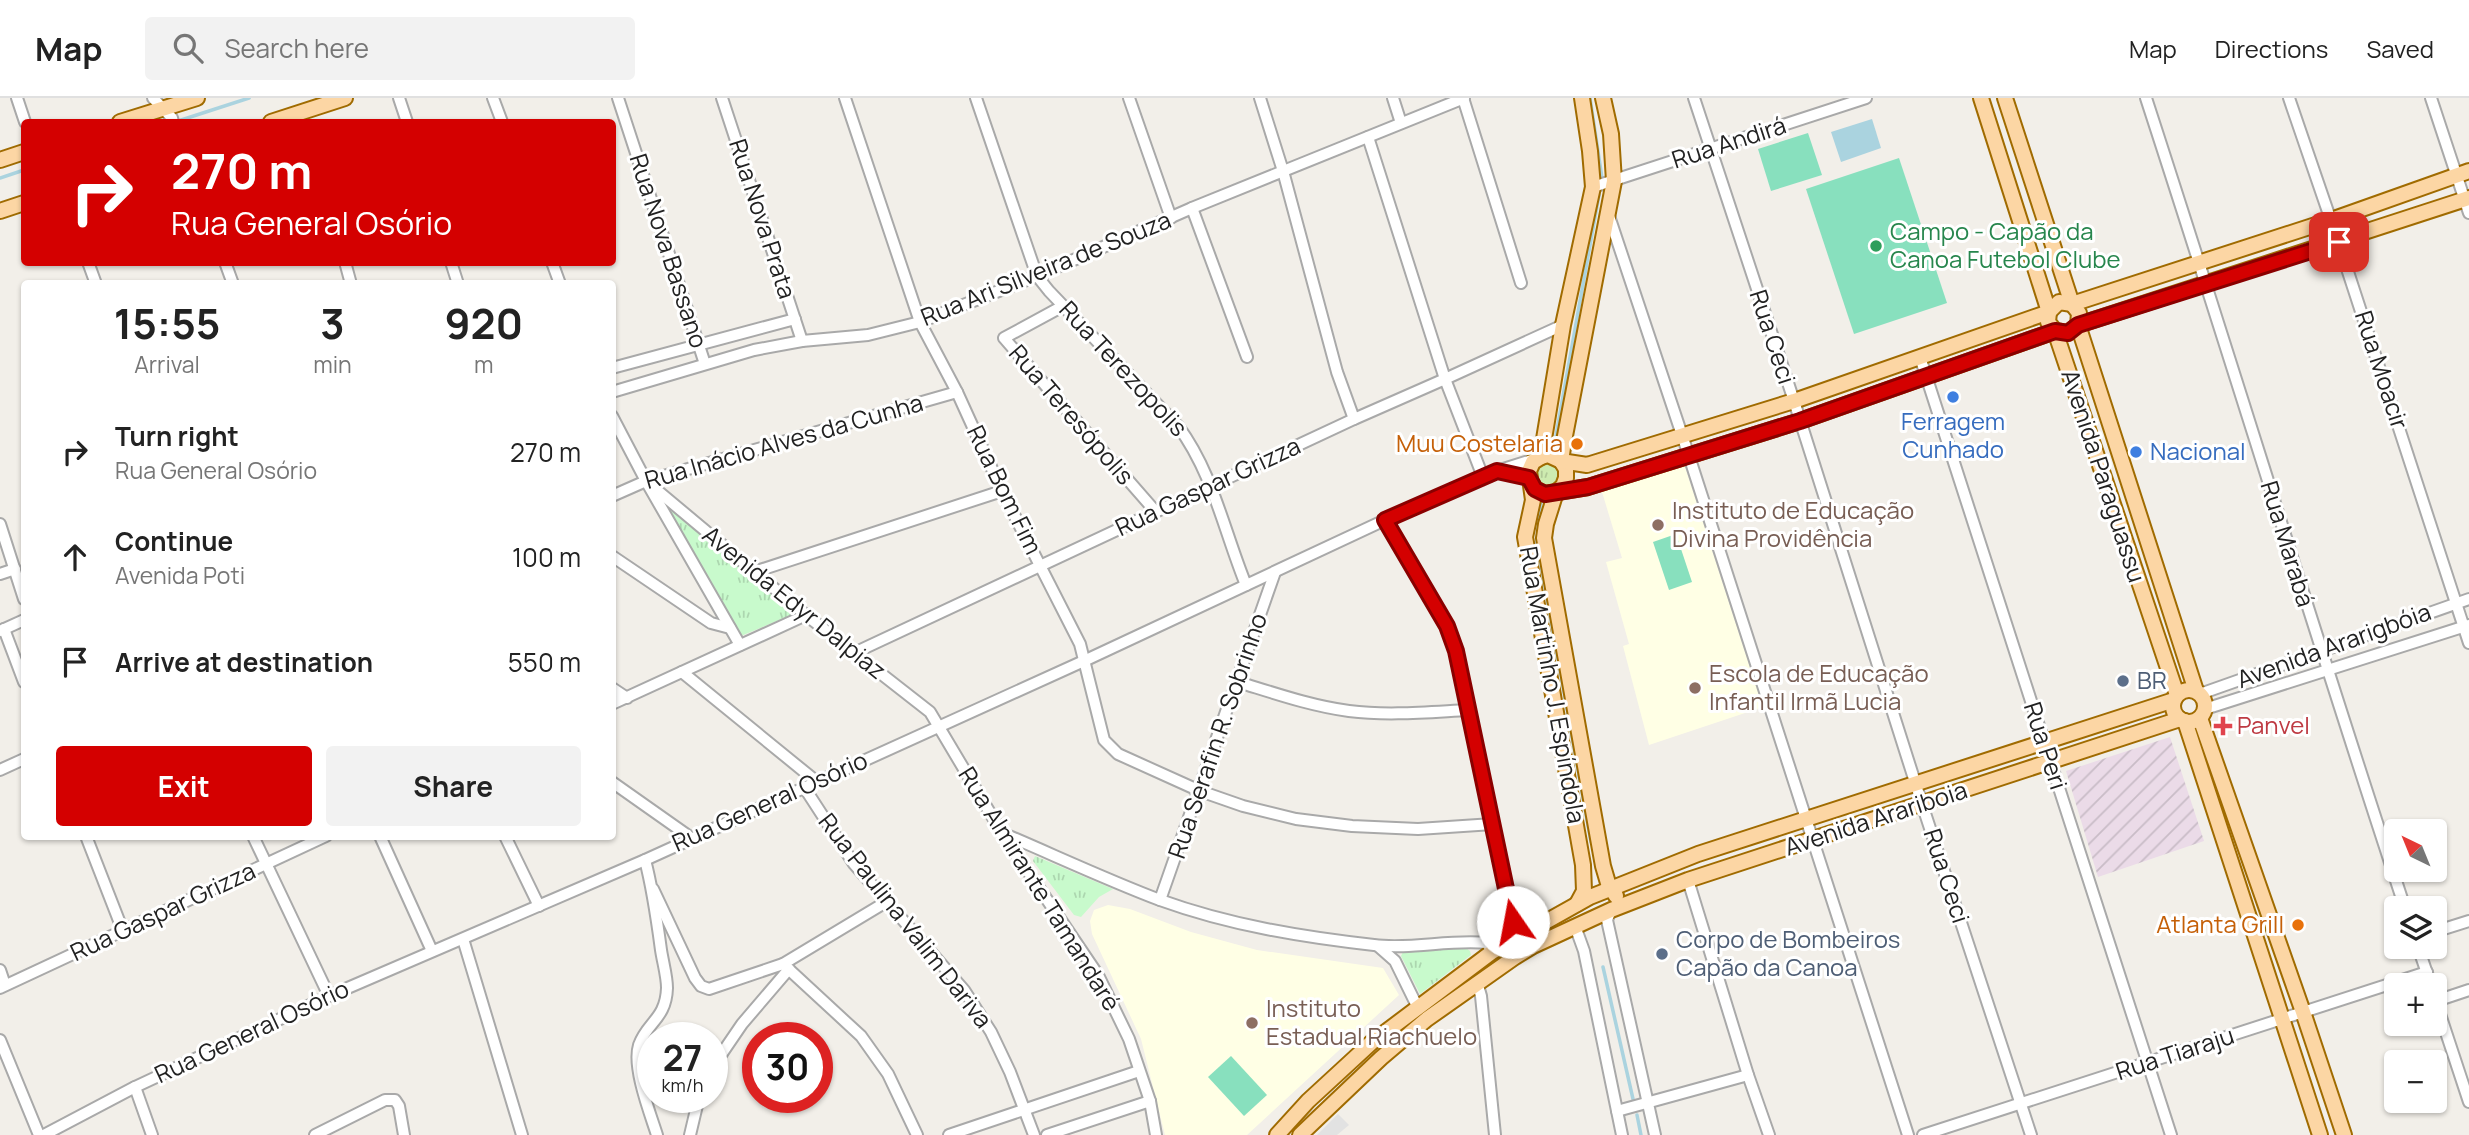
<!DOCTYPE html>
<html lang="en">
<head>
<meta charset="utf-8">
<style>
	:root { --surface:#fff; --page:#f2f2f2; --text:#222; --muted:#767676; --line:#e0e0e0; --accent:#d40000 }
	body { margin:0; font-family:Manrope,sans-serif; background:var(--page); color:var(--text); height:100vh; display:flex; flex-direction:column; font-size:26px; white-space:nowrap }
	* { box-sizing:border-box; margin:0 }
	p { font-size:23px; color:var(--muted) }
	.icon { flex:none; width:38px; height:38px; fill:none; stroke:currentColor; stroke-width:2; stroke-linecap:round; stroke-linejoin:round }
	.map { position:relative; flex:1; overflow:hidden }
	.details { position:absolute; left:21px; top:182px; width:595px; height:560px; display:flex; flex-direction:column; background:var(--surface); border-radius:7px; box-shadow:0 2px 5px #0004 }
	.details>* { flex:none }
	.top-card { position:absolute; left:21px; top:21px; width:595px; height:147px; border-radius:7px; box-shadow:0 2px 5px #0004; background:#d40000; color:#fff; overflow:hidden }
	.needle { width:46px; rotate:317deg }
	.fabs { position:absolute; left:2384px; top:721px; display:grid; gap:14px }
	.fabs a { display:grid; place-items:center; width:63px; height:63px; border-radius:7px; background:var(--surface); box-shadow:0 2px 5px #0004; font-size:35px }
	.speed { position:absolute; left:637px; top:924px; display:flex; gap:14px; font-size:35px; font-weight:700; text-align:center }
	.speed>* { display:grid; place-content:center; width:91px; height:91px; border-radius:50%; background:var(--surface); box-shadow:0 2px 5px #0004; line-height:1 }
	.speed small { font-size:18px; font-weight:400 }
	.speed .limit { border:10px solid #d22; background:#fff; color:#111 }
	.pin { position:absolute; display:grid; place-items:center; width:60px; height:60px; color:#fff; margin:-30px; border-radius:14px; box-shadow:0 4px 10px #0006 }
	.me { position:absolute; width:77px; margin:-38px; rotate:348deg; stroke-linejoin:round; filter:drop-shadow(0 0 5px #0008) }
	.turn { display:flex; align-items:center; gap:24px; height:147px; padding:0 35px; font-size:32px }
	.turn .icon { width:91px; height:91px; stroke-width:2.5 }
	.turn b { display:block; font-size:49px; line-height:60px }
	.eta { display:flex; justify-content:space-evenly; align-items:center; height:119px; text-align:center }
	.eta b { font-size:42px; font-weight:700; line-height:49px }
	.cta { display:flex; gap:14px; margin-top:auto; padding:14px 35px }
	.cta a { flex:1; height:80px; border-radius:7px; background:var(--accent); color:#fff; font-size:28px; font-weight:700; line-height:80px; text-align:center }
	.cta a+a { background:var(--page); color:var(--text) }
	ul { padding:0; list-style:none }
	li { display:flex; align-items:center; gap:21px; height:105px; padding:0 35px }
	li div { flex:1 }
	li b { display:block; font-size:26px }
	li em { font-style:normal }
	header { display:flex; align-items:center; gap:42px; box-sizing:border-box; height:98px; padding:0 35px; background:var(--surface); border-bottom:2px solid var(--line) }
	header strong { font-size:33px }
	nav { display:flex; gap:38px; margin-inline-start:auto; font-size:24px }
	.search { width:490px; height:63px; background:var(--page); display:flex; align-items:center; gap:18px; box-sizing:border-box; padding:0 24px; border-radius:7px; color:var(--muted); font-size:26px }
	.map>svg:first-child { display:block }
	.industrial { fill:url(#industrial-furrows) }
	.education { fill:#ffffe5 }
	.grass { fill:url(#grass-tufts) }
	.park { fill:url(#park-tufts) }
	.pitch { fill:#88e0be }
	.parking { fill:#e2e2e2 }
	.water { fill:#aad3df }
	.lines { fill:none; stroke-linecap:round; stroke-linejoin:round }
	.stream { stroke:#aad3df; stroke-width:3.5 }
	.minor-casing { stroke:#a9a9a9; stroke-width:14 }
	.major-casing { stroke:#a06b00; stroke-width:18 }
	.minor { stroke:#fff; stroke-width:10 }
	.major { stroke:#fcd6a4; stroke-width:14 }
	.route-casing { stroke:#8a0000; stroke-width:18 }
	.route { stroke:#d40000; stroke-width:12 }
	.leisure-dot { fill:#2e9e5b; stroke:#fff; stroke-width:2.5 }
	.shop-dot { fill:#3f7fe0; stroke:#fff; stroke-width:2.5 }
	.food-dot { fill:#e8710a; stroke:#fff; stroke-width:2.5 }
	.education-dot { fill:#8d6e63; stroke:#fff; stroke-width:2.5 }
	.service-dot { fill:#5c6f8a; stroke:#fff; stroke-width:2.5 }
	.health-dot { fill:#e0444e; stroke:#fff; stroke-width:2.5 }
	.labels { text-anchor:middle; stroke-width:6; stroke-linejoin:round; paint-order:stroke }
	.street-label { font-size:24px; fill:#222; stroke:#fff }
	.leisure-label { font-size:24px; fill:#27864d; stroke:#fff; text-anchor:start }
	.shop-label { font-size:24px; fill:#366cbe; stroke:#fff }
	.food-label { font-size:24px; fill:#c56008; stroke:#fff; text-anchor:end }
	.education-label { font-size:24px; fill:#785e54; stroke:#fff; text-anchor:start }
	.service-label { font-size:24px; fill:#4e5e75; stroke:#fff; text-anchor:start }
	.health-label { font-size:24px; fill:#be3a42; stroke:#fff; text-anchor:start }
</style>
</head>
<body>
<header>
<strong>Map</strong>
<div class="search"><svg class="icon" aria-label="search" viewBox="0 0 24 24"><circle cx="10" cy="10" r="6"/><path d="M15 15l6 6"/></svg>Search here</div>
<nav><a>Map</a><a>Directions</a><a>Saved</a></nav>
</header>
<div class="map">
<svg width="2469" height="1037" viewBox="0 0 2469 1037">
	<defs>
		<pattern id="industrial-furrows" width="10" height="10" patternUnits="userSpaceOnUse" patternTransform="scale(1.75)"><rect width="10" height="10" fill="#ebdbe8"/><path d="M-1 1l2-2M0 10L10 0M9 11l2-2" fill="none" stroke="#c9bcc7"/></pattern>
		<pattern id="grass-tufts" width="24" height="20" patternUnits="userSpaceOnUse" patternTransform="scale(1.75)"><rect width="24" height="20" fill="#cdebb0"/><path d="M3 7l-1-3M5 7V3M7 7l1-3M15 17l-1-3M17 17v-4M19 17l1-3" fill="none" stroke="#b0c997"/></pattern>
		<pattern id="park-tufts" width="24" height="20" patternUnits="userSpaceOnUse" patternTransform="scale(1.75)"><rect width="24" height="20" fill="#c8facc"/><path d="M3 7l-1-3M5 7V3M7 7l1-3M15 17l-1-3M17 17v-4M19 17l1-3" fill="none" stroke="#acd6af"/></pattern>
	</defs>
	<rect width="100%" height="100%" fill="#f2efe9"/>
	<path class="industrial" d="M2170 639 2204 743 2098 779 2066 673Z"/>
	<g class="education">
		<path d="M1684 366 1763 609 1649 647 1623 548 1629 546 1606 464 1622 460 1602 394Z"/>
		<path d="M1108 807 1130 811 1191 834 1257 852 1383 870 1399 897 1247 1037H1165L1141 941 1092 836 1090 823 1094 812Z"/>
	</g>
	<circle class="grass" cx="1548" cy="377" r="11"/>
	<g class="park">
		<path d="M667 409 796 515 741 538Z"/>
		<path d="M1035 758 1113 791 1099 799 1081 819 1074 817 1033 763Z"/>
		<path d="M1466 850 1470 853 1471 857 1420 896 1401 858 1404 852Z"/>
	</g>
	<g class="pitch">
		<path d="M1808 35 1822 77 1771 93 1758 51Z"/>
		<path d="M1899 60 1947 205 1854 236 1806 91Z"/>
		<path d="M1676 436 1692 484 1669 492 1653 444Z"/>
		<path d="M1231 958 1267 997 1244 1018 1208 979Z"/>
	</g>
	<path class="parking" d="M1338 1016 1349 1027 1337 1037H1317Z"/>
	<path class="water" d="M1872 21 1881 50 1841 64 1831 34Z"/>
	<g class="lines">
		<g class="stream">
			<path d="M1590 0 1602 80"/>
			<path d="M175 24 249 0"/>
			<path d="M0 80 24 72"/>
			<path d="M1555 343 1599 97"/>
			<path d="M1541 405 1537 444 1591 744"/>
			<path d="M1603 869 1633 1001"/>
			<path d="M1637 1017 1641 1037"/>
		</g>
		<g class="minor-casing">
			<g id="minor">
				<path d="M17 0 25 24"/>
				<path d="M153 0 172 20 173 24"/>
				<path d="M399 0 407 24"/>
				<path d="M493 0 502 24"/>
				<path d="M618 0 705 266"/>
				<path d="M722 0 802 243"/>
				<path d="M845 0 920 224 957 294 1002 393 1080 546 1104 642 1118 656 1200 693 1243 708 1296 721 1352 728 1418 731 1493 726"/>
				<path d="M976 0 1037 178 1049 193 1178 328C1213 375 1224 433 1246 487"/>
				<path d="M1129 0 1171 120"/>
				<path d="M1260 0 1283 73 1337 274 1354 321"/>
				<path d="M1393 0 1401 25"/>
				<path d="M1463 0 1521 185"/>
				<path d="M1694 0 1794 303 1922 706 2031 1037"/>
				<path d="M2146 0C2234 270 2316 541 2405 810"/>
				<path d="M2289 0 2338 143 2469 545"/>
				<path d="M2431 0 2469 115"/>
				<path d="M1368 39 1445 281 1483 379"/>
				<path d="M1593 89 1866 0"/>
				<path d="M1192 110 1247 259"/>
				<path d="M1609 118 1689 358 1908 1037"/>
				<path d="M88 164 96 186"/>
				<path d="M225 164 233 186"/>
				<path d="M345 164 351 186"/>
				<path d="M451 164 458 186"/>
				<path d="M552 164 560 186"/>
				<path d="M1063 208 1004 240 1156 414"/>
				<path d="M1920 259 2171 1037"/>
				<path d="M612 270 795 221"/>
				<path d="M612 294 754 252 802 243 868 237 920 224 1037 178 1192 110 1464 0"/>
				<path d="M612 318 646 383 740 547"/>
				<path d="M1497 373 1529 380"/>
				<path d="M646 383 806 517 930 614 1002 735 1098 877 1129 941 1150 1003 1156 1037"/>
				<path d="M612 398 646 383 957 294"/>
				<path d="M1385 422 1447 528 1456 553 1513 824 1510 830 1487 845"/>
				<path d="M0 426 24 501"/>
				<path d="M612 458 711 525 730 530"/>
				<path d="M754 474 1002 393"/>
				<path d="M0 476 15 471"/>
				<path d="M4 531 24 584"/>
				<path d="M0 533 24 522"/>
				<path d="M854 555 1354 321 1445 281 1563 227"/>
				<path d="M682 574 817 684"/>
				<path d="M1238 584C1274 595 1311 608 1349 613 1388 618 1429 614 1468 612"/>
				<path d="M612 590 627 600"/>
				<path d="M2200 596 2469 501"/>
				<path d="M612 606 806 517"/>
				<path d="M2205 611 2469 527"/>
				<path d="M0 672 24 661"/>
				<path d="M612 684 690 739"/>
				<path d="M804 689 854 766 964 892 991 934 1010 974 1034 1037"/>
				<path d="M1002 735C1054 757 1107 782 1160 802 1229 827 1302 839 1374 847 1411 852 1450 841 1487 845L1492 854"/>
				<path d="M86 738 123 833"/>
				<path d="M253 738 329 898"/>
				<path d="M380 738 432 853"/>
				<path d="M505 738 539 808"/>
				<path d="M645 762C653 792 657 822 661 852 663 865 667 878 667 890 666 921 647 924 639 947 632 969 650 1015 657 1037"/>
				<path d="M1688 782 1748 977 1769 1037"/>
				<path d="M653 791 695 880 701 888 709 891 783 866 886 804"/>
				<path d="M1160 802 1275 474"/>
				<path d="M1611 812 1607 822 1655 1037"/>
				<path d="M1575 828 1584 853 1622 1037"/>
				<path d="M2434 834 2469 823"/>
				<path d="M463 841 522 1037"/>
				<path d="M1378 848 1395 863 1418 910"/>
				<path d="M2418 849 2431 887"/>
				<path d="M783 866 861 938 888 976 917 1037"/>
				<path d="M0 872 5 887"/>
				<path d="M1477 884 1481 898 1495 1037"/>
				<path d="M0 890 326 738"/>
				<path d="M2434 898 2469 1004"/>
				<path d="M2436 903 2469 892"/>
				<path d="M0 942 39 1037"/>
				<path d="M712 970 742 926 789 871"/>
				<path d="M135 989 152 1037"/>
				<path d="M1617 1013 1748 977"/>
				<path d="M44 1037 135 989 329 898 645 762 1086 562 1385 422 1497 373 1538 360"/>
				<path d="M315 1037 385 1002H395L399 1008 404 1037"/>
				<path d="M690 1037 699 999"/>
				<path d="M949 1037 1139 973"/>
				<path d="M1047 1037 1150 1003"/>
				<path d="M1923 1037 2427 874"/>
			</g>
		</g>
		<g class="major-casing">
			<g id="major">
				<path d="M1603 0 1611 36 1614 83 1564 343 1561 363 1566 371V380L1563 388 1556 394 1546 426 1544 440 1603 768 1608 785 1616 798"/>
				<path d="M1981 0 2049 214 2048 224 2055 233 2177 597"/>
				<path d="M2005 0 2072 206 2079 215 2078 227 2196 593"/>
				<path d="M120 24 197 0"/>
				<path d="M271 24 345 0"/>
				<path d="M0 62 24 54"/>
				<path d="M0 113 24 105"/>
				<path d="M1541 359 1548 357 1561 363 1587 367 1794 303 2049 214 2059 204 2072 206 2331 122 2469 73"/>
				<path d="M1531 385 1535 391 1545 396 1588 389 1800 323 2055 233 2068 235 2078 227 2469 100"/>
				<circle cx="2189" cy="608" r="16"/>
				<path d="M2200 620 2303 914 2344 1037"/>
				<path d="M2185 623 2320 1037"/>
				<path d="M1577 806 1584 793 1583 767 1525 439 1533 402 1529 373 1533 364 1541 359 1563 227 1593 89 1590 53 1582 0"/>
				<path d="M1277 1037 1308 1003 1371 945 1492 854 1590 799 1698 756 2174 602"/>
				<path d="M1300 1037 1381 960 1427 921 1515 859 1533 848 1611 812 1688 782 2180 621"/>
			</g>
		</g>
		<use href="#minor" class="minor"/>
		<use href="#major" class="major"/>
	</g>
	<g class="lines">
		<g class="route-casing">
			<path id="route" d="M1513 824 1456 553 1447 528 1385 422 1497 373 1529 380 1535 391 1545 396 1588 389 1800 323 2055 233 2068 235 2078 227 2339 144"/>
		</g>
		<use href="#route" class="route"/>
	</g>
	<circle class="leisure-dot" cx="1876" cy="148" r="7"/>
	<g class="shop-dot">
		<circle cx="1953" cy="299" r="7"/>
		<circle cx="2136" cy="354" r="7"/>
	</g>
	<g class="food-dot">
		<circle cx="1577" cy="346" r="7"/>
		<circle cx="2298" cy="827" r="7"/>
	</g>
	<g class="education-dot">
		<circle cx="1658" cy="427" r="7"/>
		<circle cx="1695" cy="590" r="7"/>
		<circle cx="1252" cy="925" r="7"/>
	</g>
	<g class="service-dot">
		<circle cx="2123" cy="583" r="7"/>
		<circle cx="1662" cy="856" r="7"/>
	</g>
	<path class="health-dot" d="M2219.5 617.5h7v7h7v7h-7v7h-7v-7h-7v-7h7z"/>
	<g class="labels">
		<g class="street-label">
			<text transform="translate(1729 45) rotate(-18)" y="8">Rua Andirá</text>
			<text transform="translate(762 121) rotate(72)" y="8">Rua Nova Prata</text>
			<text transform="translate(668 153) rotate(72)" y="8">Rua Nova Bassano</text>
			<text transform="translate(1046 171) rotate(-22)" y="8">Rua Ari Silveira de Souza</text>
			<text transform="translate(1772 239) rotate(72)" y="8">Rua Ceci</text>
			<text transform="translate(1123 271) rotate(47)" y="8">Rua Terezopolis</text>
			<text transform="translate(2381 272) rotate(72)" y="8">Rua Moacir</text>
			<text transform="translate(1071 317) rotate(49)" y="8">Rua Teresópolis</text>
			<text transform="translate(784 344) rotate(-16)" y="8">Rua Inácio Alves da Cunha</text>
			<text transform="translate(2103 378) rotate(72)" y="8">Avenida Paraguassu</text>
			<text transform="translate(1208 389) rotate(-25)" y="8">Rua Gaspar Grizza</text>
			<text transform="translate(1004 392) rotate(64)" y="8">Rua Bom Fim</text>
			<text transform="translate(2287 446) rotate(73)" y="8">Rua Marabá</text>
			<text transform="translate(794 505) rotate(39)" y="8">Avenida Edyr Dalpiaz</text>
			<text transform="translate(2334 548) rotate(-20)" y="8">Avenida Ararigbóia</text>
			<text transform="translate(1552 587) rotate(80)" y="8">Rua Martinho J. Espíndola</text>
			<text transform="translate(1218 638) rotate(-71)" y="8">Rua Serafin R. Sobrinho</text>
			<text transform="translate(2045 648) rotate(72)" y="8">Rua Peri</text>
			<text transform="translate(770 704) rotate(-24)" y="8">Rua General Osório</text>
			<text transform="translate(1876 721) rotate(-18)" y="8">Avenida Arariboia</text>
			<text transform="translate(1946 778) rotate(72)" y="8">Rua Ceci</text>
			<text transform="translate(1039 791) rotate(58)" y="8">Rua Almirante Tamandaré</text>
			<text transform="translate(163 814) rotate(-25)" y="8">Rua Gaspar Grizza</text>
			<text transform="translate(905 823) rotate(52)" y="8">Rua Paulina Valim Dariva</text>
			<text transform="translate(252 934) rotate(-25)" y="8">Rua General Osório</text>
			<text transform="translate(2175 956) rotate(-18)" y="8">Rua Tiaraju</text>
		</g>
		<g class="leisure-label">
			<text x="1890" y="142">Campo - Capão da<tspan x="1890" dy="28">Canoa Futebol Clube</tspan></text>
		</g>
		<g class="shop-label">
			<text x="1953" y="332">Ferragem<tspan x="1953" dy="28">Cunhado</tspan></text>
			<text x="2150" y="362" text-anchor="start">Nacional</text>
		</g>
		<g class="food-label">
			<text x="1563" y="354">Muu Costelaria</text>
			<text x="2284" y="835">Atlanta Grill</text>
		</g>
		<g class="education-label">
			<text x="1672" y="421">Instituto de Educação<tspan x="1672" dy="28">Divina Providência</tspan></text>
			<text x="1709" y="584">Escola de Educação<tspan x="1709" dy="28">Infantil Irmã Lucia</tspan></text>
			<text x="1266" y="919">Instituto<tspan x="1266" dy="28">Estadual Riachuelo</tspan></text>
		</g>
		<g class="service-label">
			<text x="2137" y="591">BR</text>
			<text x="1676" y="850">Corpo de Bombeiros<tspan x="1676" dy="28">Capão da Canoa</tspan></text>
		</g>
		<g class="health-label">
			<text x="2237" y="636">Panvel</text>
		</g>
	</g>
</svg>
<div class="fabs">
<a><svg class="needle" viewBox="-14 -14 28 28"><path d="M0-13l5 13h-10z" fill="#e53935"/><path d="M0 13l5-13h-10z" fill="#767676"/></svg></a>
<a><svg class="icon" aria-label="layers" viewBox="0 0 24 24"><path d="M12 4l9 5-9 5-9-5zM3 14l9 5 9-5"/></svg></a>
<a>+</a>
<a>−</a>
</div>
<div class="speed"><div>27<small>km/h</small></div><div class="limit">30</div></div>
<div class="pin" style="left:2339px;top:144px;background:#d93025"><svg class="icon" aria-label="arrive" viewBox="0 0 24 24"><path d="M6 21V4h12l-3 4 3 4H6"/></svg></div>
<svg class="me" style="left:1513px;top:824px" viewBox="-20 -20 40 40"><circle r="19" fill="#fff"/><path d="M0-13L10 11 0 6-10 11z" fill="#d40000"/></svg>
<div class="top-card">
<div class="turn"><svg class="icon" aria-label="right" viewBox="0 0 24 24"><path d="M7 20v-9h11M14 6l5 5-5 5"/></svg><div><b>270 m</b>Rua General Osório</div></div>
</div>
<section class="details">
<div class="eta">
<div><b>15:55</b><p>Arrival</p></div>
<div><b>3</b><p>min</p></div>
<div><b>920</b><p>m</p></div>
</div>
<ul>
<li><svg class="icon" aria-label="right" viewBox="0 0 24 24"><path d="M7 20v-9h11M14 6l5 5-5 5"/></svg><div><b>Turn right</b><p>Rua General Osório</p></div><em>270 m</em></li>
<li><svg class="icon" aria-label="ahead" viewBox="0 0 24 24"><path d="M12 20V5M6 11l6-6 6 6"/></svg><div><b>Continue</b><p>Avenida Poti</p></div><em>100 m</em></li>
<li><svg class="icon" aria-label="arrive" viewBox="0 0 24 24"><path d="M6 21V4h12l-3 4 3 4H6"/></svg><div><b>Arrive at destination</b></div><em>550 m</em></li>
</ul>
<div class="cta"><a>Exit</a><a>Share</a></div>
</section>
</div>
</body>
</html>
